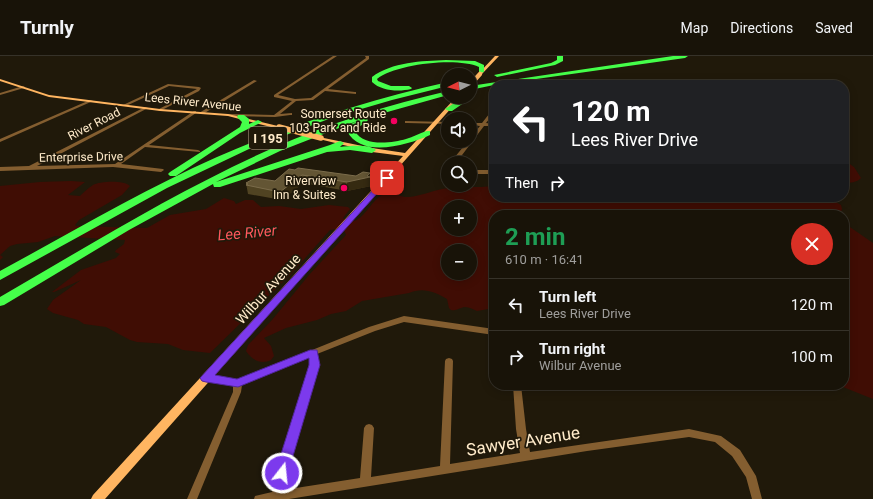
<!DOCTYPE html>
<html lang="en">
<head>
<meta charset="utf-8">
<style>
	:root { --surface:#181308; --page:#211c12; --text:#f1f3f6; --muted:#9f9e9c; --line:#363229 }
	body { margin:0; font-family:Roboto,sans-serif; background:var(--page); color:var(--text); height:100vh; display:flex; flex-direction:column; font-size:15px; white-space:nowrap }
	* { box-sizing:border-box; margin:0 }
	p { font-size:13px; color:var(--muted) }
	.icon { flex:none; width:22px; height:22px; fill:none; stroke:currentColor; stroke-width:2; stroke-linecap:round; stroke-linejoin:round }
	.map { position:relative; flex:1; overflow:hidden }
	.side { position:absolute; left:489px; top:154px; width:360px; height:180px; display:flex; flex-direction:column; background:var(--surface); border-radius:16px; box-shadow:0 2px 10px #0003,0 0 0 1px var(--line) }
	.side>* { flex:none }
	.guide { position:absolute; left:489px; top:24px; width:360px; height:122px; border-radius:16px; box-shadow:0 2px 10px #0003,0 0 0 1px var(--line); background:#202124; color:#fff; overflow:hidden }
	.needle { width:26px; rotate:264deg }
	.controls { position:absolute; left:441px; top:12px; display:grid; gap:8px }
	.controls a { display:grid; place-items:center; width:36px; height:36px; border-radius:50%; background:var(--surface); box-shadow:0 2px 10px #0003,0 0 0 1px var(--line); font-size:20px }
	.pin { position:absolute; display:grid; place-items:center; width:34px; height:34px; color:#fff; margin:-17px; border-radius:8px; box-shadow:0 2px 6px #0006 }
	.me { position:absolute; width:44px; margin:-22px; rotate:16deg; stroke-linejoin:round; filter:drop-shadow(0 0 3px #0008) }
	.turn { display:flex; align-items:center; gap:14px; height:84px; padding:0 16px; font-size:18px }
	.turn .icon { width:52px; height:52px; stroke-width:2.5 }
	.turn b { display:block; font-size:28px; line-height:34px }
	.then { display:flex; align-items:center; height:38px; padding:0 16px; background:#0003; gap:8px; font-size:15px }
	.round { display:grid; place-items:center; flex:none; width:42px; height:42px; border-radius:21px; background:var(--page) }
	.head { display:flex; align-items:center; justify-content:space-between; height:68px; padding:0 16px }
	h1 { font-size:24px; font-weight:700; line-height:30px; color:#1e9e55 }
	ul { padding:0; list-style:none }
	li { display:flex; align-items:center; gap:12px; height:52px; padding:0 16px; border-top:1px solid var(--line) }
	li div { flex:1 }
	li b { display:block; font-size:15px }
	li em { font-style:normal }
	header { display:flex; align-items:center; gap:24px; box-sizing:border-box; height:56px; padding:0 20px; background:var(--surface); border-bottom:1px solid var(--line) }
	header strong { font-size:19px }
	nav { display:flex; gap:22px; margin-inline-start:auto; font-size:14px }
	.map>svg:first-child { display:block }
	.water { fill:#400d04; fill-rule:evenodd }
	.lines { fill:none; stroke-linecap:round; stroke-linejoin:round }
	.minor { fill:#845e30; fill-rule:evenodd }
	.secondary { fill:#ffb561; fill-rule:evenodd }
	.motorway { fill:#45ff4a; fill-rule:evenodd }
	.secondary-bridge-far1 { stroke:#ffb561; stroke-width:4.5 }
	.secondary-bridge { stroke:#ffb561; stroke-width:5.5 }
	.wall { fill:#504322 }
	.shaded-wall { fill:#352a11 }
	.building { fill:#635534; stroke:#7b6c4b }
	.route { fill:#7c3aed; stroke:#51269a }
	.poi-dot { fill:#f50060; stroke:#20190a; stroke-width:1.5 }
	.labels { text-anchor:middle; stroke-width:3.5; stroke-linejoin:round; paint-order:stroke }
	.far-street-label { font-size:12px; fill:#ffebca; stroke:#20190a }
	.far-poi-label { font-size:12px; fill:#ffebca; stroke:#20190a; text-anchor:end }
	.shield { fill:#20190a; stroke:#bcac90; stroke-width:1 }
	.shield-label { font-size:13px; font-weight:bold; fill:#ffebca }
	.street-label { font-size:14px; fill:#ffebca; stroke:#20190a }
	.water-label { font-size:15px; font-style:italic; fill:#ff585d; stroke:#20190a }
	.near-street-label { font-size:17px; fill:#ffebca; stroke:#20190a }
</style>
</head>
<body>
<header>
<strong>Turnly</strong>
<nav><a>Map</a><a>Directions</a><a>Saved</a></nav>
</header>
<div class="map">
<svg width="873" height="443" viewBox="0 0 873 443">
	<rect width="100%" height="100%" fill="#20190a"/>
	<g class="water">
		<path d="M844 104 854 111 861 122C857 127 850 126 844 128Z"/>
		<path d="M71 125 85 126 68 139 80 140C84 136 88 132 93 129 100 125 124 124 130 130L122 139 79 164 75 169 76 170 147 172 170 159 206 153 224 142 234 145 236 148 245 144H253L261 151 279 150 301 153 329 149 348 151 350 153 343 162C360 176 370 143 383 139 395 135 400 142 409 141 421 140 431 135 442 133 459 130 477 132 494 130V141H744L758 142 764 141H827L841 149 842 153 840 159H494V252L477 255C472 253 467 249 461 252 457 253 456 255 451 254L449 252 447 243C435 236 423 231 409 237L362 245 346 255 331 258 317 264 286 272 264 282 271 290 274 300 271 304C261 309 252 304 246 295L248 289 272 264 309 219 346 179 344 174 336 173 330 174 292 217 210 297 183 294 168 288 137 286 130 284 106 271 84 268 78 264 53 257 47 253 53 244 81 224 54 236H52L81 214 116 202 120 198 115 196 116 194 124 188 125 184 55 180 38 186 17 188 10 190 0 199 3 201 0 204V130L40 126ZM448 151H470V173H448ZM448 195H470V217H448Z"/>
		<path d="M844 167 873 187V343L838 329H844Z"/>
	</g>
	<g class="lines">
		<g class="minor">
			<path d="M333 0H337L278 39 295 43 311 42 366 2 365 0H369V3L328 33 355 36H356V38L325 35 313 44 296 45 280 58 292 57V59H290L275 61 228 60 226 59 228 58 274 59 292 45 274 41V39Z"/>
			<path d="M254 24 257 25 203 58 199 57Z"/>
			<path d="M168 28 199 31 201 32 199 35 160 55 158 54 159 53 197 33 169 30 126 50 123 49Z"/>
			<path d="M23 30 25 31 24 32 0 39V37Z"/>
			<path d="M90 44 93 45 0 86V83Z"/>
			<path d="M145 51 148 52 37 110 115 108 194 55H196V57L149 89 198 94 200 95V96L145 91 121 108 163 113 164 114 161 116 113 111 0 115V111L29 110Z"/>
			<path d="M493 53H494V57L486 67 494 68V70H484L456 107H450L468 85H470V82L480 70 470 69V67H482Z"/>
			<path d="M405 65 448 66V68L407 67H405Z"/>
			<path d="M448 112V117H445V114Z"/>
			<rect x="470" y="114" width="24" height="4"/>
			<path d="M404 260 494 273V279L404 266 375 275 317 298 319 309 290 405 283 434 360 422 364 372 366 369 369 368 372 369 374 372 371 421 440 410 445 305 446 303 449 302 452 303 453 305 450 408 520 397 516 373 513 329H521L526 373 530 396 689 373 721 380 740 394 756 420 762 443H752L746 421 732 400 715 386 689 381 587 395 289 443H254L255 440 272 436 280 405 311 309 310 301 242 329 241 336 197 443H187L233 336V330L203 324 202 322 203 320 206 319 238 324 369 271Z"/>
		</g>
		<g class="secondary">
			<path d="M495 0H499L481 19H479V17Z"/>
			<path d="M0 23 49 39 160 53 228 58 282 71 279 73 228 60 160 55 49 41 0 25Z"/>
			<path d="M456 41H461L105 443H91L93 439 403 100 372 96 319 83V81L372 92 405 97Z"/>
		</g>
		<g class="motorway">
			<path d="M557 0H563V5L555 9 497 21 494 19 551 7 557 4Z"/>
			<path d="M673 0H688L685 2 494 29 470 34V30Z"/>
			<path d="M446 4 475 5 484 9V16L479 17V11C457 1 396 8 377 23L378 25 391 30H409L412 32 411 33C399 36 381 35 372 26V21C392 6 422 5 446 4Z"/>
			<path d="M448 26V30L392 44 334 61 249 93 167 132 0 224V215C72 176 143 134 217 101 292 68 369 44 448 26Z"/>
			<path d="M448 35V39L366 62 368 64C364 69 358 70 355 75 363 91 392 87 406 83 413 81 420 77 427 75H430V79C408 89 361 103 347 75L351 68 357 65 280 95 216 126 330 89 340 85 344 87 340 91C350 90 369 88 376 94L372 97 350 94 327 96 220 131H214L213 128 129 174 4 249 0 250V241C90 189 178 134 273 92 330 67 388 49 448 35Z"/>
			<path d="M470 39 472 41 471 42 452 55H449L445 53 464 41H470Z"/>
			<path d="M238 59H244L249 63V68L258 64 262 66 240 77 176 120H170L168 118 170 116 240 71 242 66 237 61Z"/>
		</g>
		<path class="secondary-bridge-far1" d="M470 29 480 18"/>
		<path class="secondary-bridge" d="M279 71 321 82"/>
	</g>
	<path class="wall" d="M295 114 371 125V130L347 135 303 127 282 144 248 138 246 127 275 125Z"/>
	<g class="shaded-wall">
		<path d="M370 117 371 130 347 135V126Z"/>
		<path d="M302 119 303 127 282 144 280 136Z"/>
	</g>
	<path class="building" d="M298 112 356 120 363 116 370 117 367 120 370 121 347 126 302 119 280 136 246 129 248 128 246 127 255 122 275 125 289 113 295 114Z"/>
	<path class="route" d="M387 120 391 122 390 123 215 319 237 323 310 294H317L320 309 288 417 286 421 282 423 277 421 275 417 309 309V302L238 331 206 326 202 325 200 322 385 121Z"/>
	<g class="poi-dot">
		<circle cx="394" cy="65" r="4"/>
		<circle cx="344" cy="132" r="4"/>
	</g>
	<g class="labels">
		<g class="far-street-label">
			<text transform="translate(193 46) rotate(6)" y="4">Lees River Avenue</text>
			<text transform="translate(94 68) rotate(-27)" y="4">River Road</text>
			<text transform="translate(81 101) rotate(-1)" y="4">Enterprise Drive</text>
		</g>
		<g class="far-poi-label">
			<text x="386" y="62">Somerset Route<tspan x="386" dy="14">103 Park and Ride</tspan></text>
			<text x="336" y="129">Riverview<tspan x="336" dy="14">Inn &amp; Suites</tspan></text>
		</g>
		<rect class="shield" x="249" y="71" width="38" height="22" rx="3"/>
		<g class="shield-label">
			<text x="268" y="87">I 195</text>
		</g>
		<g class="street-label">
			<text transform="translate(268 233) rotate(-48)" y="5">Wilbur Avenue</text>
		</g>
		<g class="water-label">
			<text transform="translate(247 177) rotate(-5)" y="5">Lee River</text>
		</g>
		<g class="near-street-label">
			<text transform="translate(523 385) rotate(-9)" y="6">Sawyer Avenue</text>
		</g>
	</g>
</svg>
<div class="controls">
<a><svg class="needle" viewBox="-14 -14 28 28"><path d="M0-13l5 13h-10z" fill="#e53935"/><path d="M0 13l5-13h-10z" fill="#9f9e9c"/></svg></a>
<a><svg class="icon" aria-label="sound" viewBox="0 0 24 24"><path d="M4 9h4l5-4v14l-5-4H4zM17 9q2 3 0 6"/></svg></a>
<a><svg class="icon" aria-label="search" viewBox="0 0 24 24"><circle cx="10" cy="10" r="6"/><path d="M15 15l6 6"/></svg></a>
<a>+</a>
<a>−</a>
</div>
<div class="pin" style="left:387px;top:122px;background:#d93025"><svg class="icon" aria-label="arrive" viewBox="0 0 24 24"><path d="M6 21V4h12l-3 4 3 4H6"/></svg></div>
<svg class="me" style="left:282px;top:417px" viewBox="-20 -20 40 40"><circle r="17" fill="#7c3aed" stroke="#fff" stroke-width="3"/><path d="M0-11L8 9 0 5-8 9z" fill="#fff"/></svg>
<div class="guide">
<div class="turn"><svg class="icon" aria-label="left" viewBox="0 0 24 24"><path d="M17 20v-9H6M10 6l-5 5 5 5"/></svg><div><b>120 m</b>Lees River Drive</div></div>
<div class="then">Then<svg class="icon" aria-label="right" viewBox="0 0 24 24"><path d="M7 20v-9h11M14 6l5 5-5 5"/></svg></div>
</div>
<section class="side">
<div class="head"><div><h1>2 min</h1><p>610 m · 16:41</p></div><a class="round" style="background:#d93025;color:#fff"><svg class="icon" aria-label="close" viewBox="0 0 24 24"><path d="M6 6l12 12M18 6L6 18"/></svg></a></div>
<ul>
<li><svg class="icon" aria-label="left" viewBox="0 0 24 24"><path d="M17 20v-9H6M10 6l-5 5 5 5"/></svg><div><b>Turn left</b><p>Lees River Drive</p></div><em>120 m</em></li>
<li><svg class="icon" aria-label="right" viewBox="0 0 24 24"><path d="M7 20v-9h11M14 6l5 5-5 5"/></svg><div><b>Turn right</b><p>Wilbur Avenue</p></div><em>100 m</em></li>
</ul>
</section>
</div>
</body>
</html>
